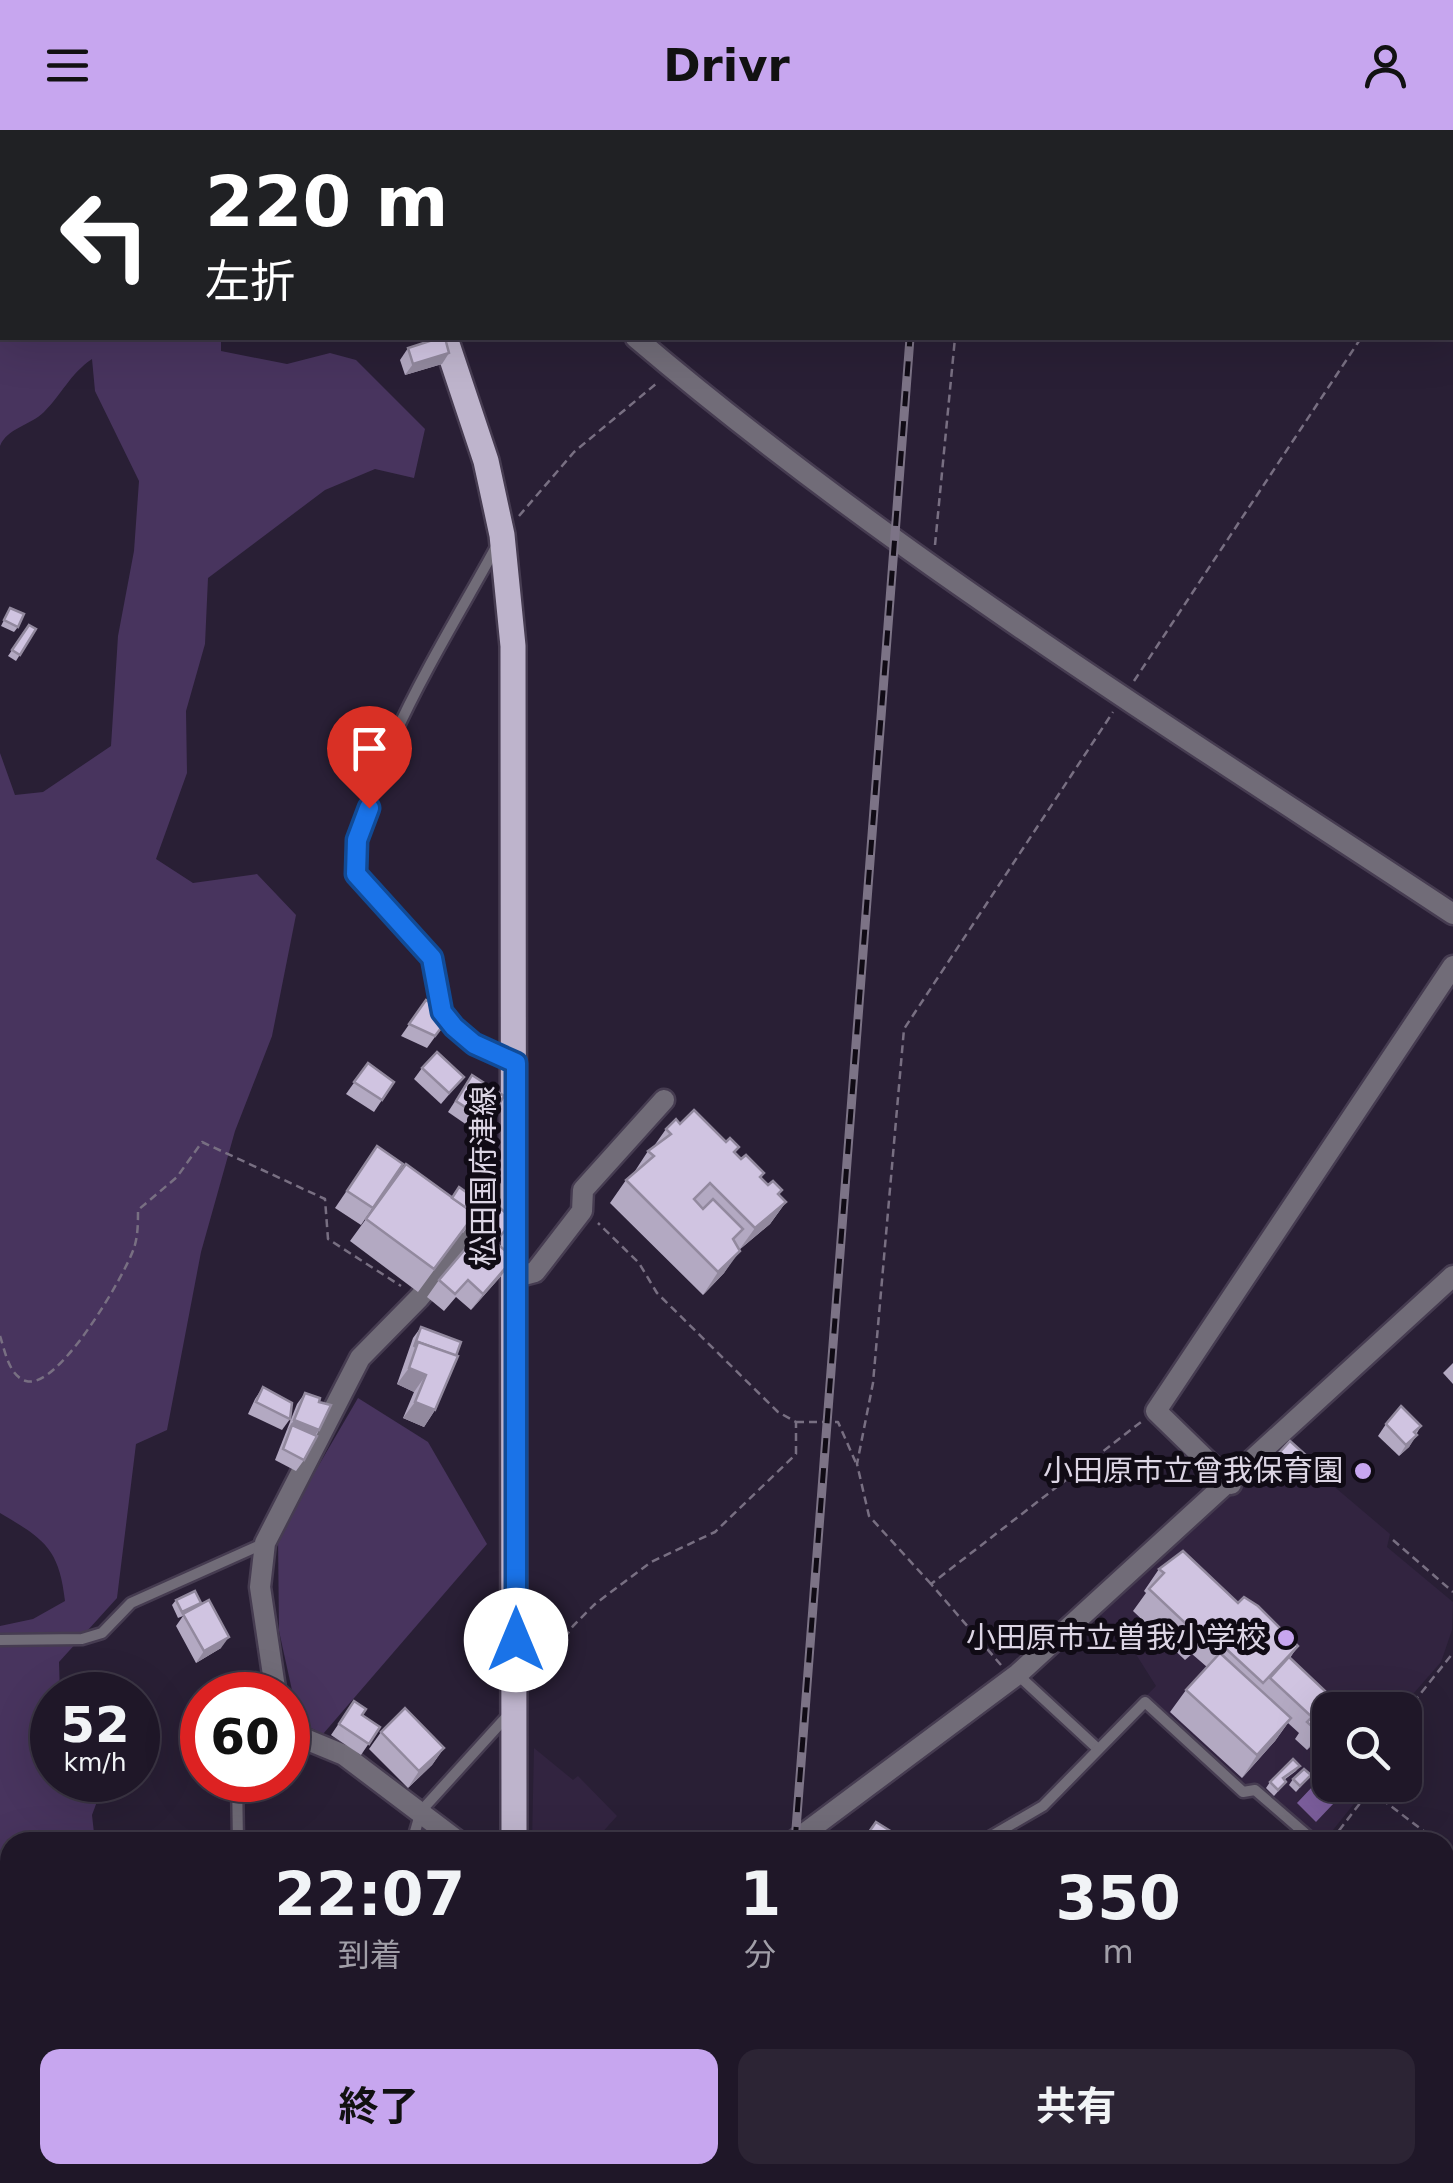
<!DOCTYPE html>
<html lang="ja">
<head>
<meta charset="utf-8">
<style>
	:root { --surface:#1f1728; --page:#2c2434; --text:#f1f3f6; --muted:#a19fa8; --line:#3c3645; --accent:#c7a6ef }
	body { margin:0; font-family:"DejaVu Sans","Noto Sans JP",sans-serif; background:var(--page); color:var(--text); height:100vh; display:flex; flex-direction:column; font-size:38px; white-space:nowrap }
	* { box-sizing:border-box; margin:0 }
	p { font-size:32px; color:var(--muted) }
	.icon { flex:none; width:55px; height:55px; fill:none; stroke:currentColor; stroke-width:2; stroke-linecap:round; stroke-linejoin:round }
	.map { position:relative; flex:1; overflow:hidden }
	.sheet { position:absolute; left:0px; top:1702px; width:1455px; height:352px; display:flex; flex-direction:column; background:var(--surface); border-radius:30px 30px 0 0; box-shadow:0 10px 40px #0002,0 0 0 2px var(--line) }
	.sheet>* { flex:none }
	.hud { position:absolute; left:0px; top:0px; width:1455px; height:210px; box-shadow:0 10px 40px #0002,0 0 0 2px var(--line); background:#202124; color:#fff; overflow:hidden }
	.buttons { position:absolute; left:1312px; top:1562px; display:grid; gap:20px }
	.buttons a { display:grid; place-items:center; width:110px; height:110px; border-radius:20px; background:var(--surface); box-shadow:0 10px 40px #0002,0 0 0 2px var(--line); font-size:50px }
	.speed { position:absolute; left:30px; top:1542px; display:flex; gap:20px; font-size:50px; font-weight:700; text-align:center }
	.speed>* { display:grid; place-content:center; width:130px; height:130px; border-radius:50%; background:var(--surface); box-shadow:0 10px 40px #0002,0 0 0 2px var(--line); line-height:1 }
	.speed small { font-size:25px; font-weight:400 }
	.speed .limit { border:15px solid #d22; background:#fff; color:#111 }
	.pin { position:absolute; display:grid; place-items:center; width:85px; height:85px; color:#fff; margin:-102px -42px; border-radius:50% 50% 50% 0; rotate:-45deg; box-shadow:0 0 10px #0007 }
	.pin .icon { rotate:45deg }
	.me { position:absolute; width:110px; margin:-55px; rotate:0deg; stroke-linejoin:round; filter:drop-shadow(0 0 8px #0008) }
	.turn { display:flex; align-items:center; gap:35px; height:210px; padding:0 40px; font-size:45px }
	.turn .icon { width:130px; height:130px; stroke-width:2.5 }
	.turn b { display:block; font-size:70px; line-height:85px }
	.eta { display:flex; justify-content:space-evenly; align-items:center; height:170px; text-align:center }
	.eta b { font-size:60px; font-weight:700; line-height:70px }
	.action { display:flex; gap:20px; margin-top:auto; padding:20px 40px }
	.action a { flex:1; height:115px; border-radius:20px; background:var(--accent); color:#111; font-size:40px; font-weight:700; line-height:115px; text-align:center }
	.action a+a { background:var(--page); color:var(--text) }
	header { display:flex; justify-content:space-between; align-items:center; height:130px; padding:0 40px; background:var(--accent); color:#111; font-size:45px; font-weight:700 }
	.map>svg:first-child { display:block }
	.built { fill:#322440 }
	.green { fill:#48345e }
	.water { fill:#7d5f9e }
	.lines { fill:none; stroke-linecap:round; stroke-linejoin:round }
	.river { stroke:#7d5f9e; stroke-width:30 }
	.lane-casing { stroke:#463c51; stroke-width:15 }
	.street-casing { stroke:#463c51; stroke-width:25 }
	.secondary-casing { stroke:#463c51; stroke-width:25 }
	.primary-casing { stroke:#463c51; stroke-width:30 }
	.path { stroke:#786f82; stroke-width:2.5; stroke-dasharray:8 5; stroke-linecap:butt }
	.lane { stroke:#716c78; stroke-width:10 }
	.street { stroke:#716c78; stroke-width:20 }
	.secondary { stroke:#9d94a7; stroke-width:20 }
	.primary { stroke:#beb4cc; stroke-width:25 }
	.rail-casing { stroke:#7c7386; stroke-width:9 }
	.rail { stroke:#100b15; stroke-width:5; stroke-dasharray:15; stroke-linecap:butt }
	.wall { fill:#b3a9c2 }
	.shaded-wall { fill:#92899e }
	.building { fill:#d0c4e1; stroke:#92899e; stroke-width:2.5 }
	.route-casing { stroke:#114b97; stroke-width:25 }
	.route { stroke:#1a73e8; stroke-width:18 }
	.poi-dot { fill:#c7a6ef; stroke:#100b15; stroke-width:4 }
	.labels { text-anchor:middle; stroke-width:10; stroke-linejoin:round; paint-order:stroke }
	.street-label { font-size:30px; fill:#dcd5e4; stroke:#100b15 }
	.poi-label { font-size:30px; fill:#dcd5e4; stroke:#100b15; text-anchor:end }
</style>
</head>
<body>
<header><svg class="icon" aria-label="menu" viewBox="0 0 24 24"><path d="M4 6h16M4 12h16M4 18h16"/></svg>Drivr<svg class="icon" aria-label="person" viewBox="0 0 24 24"><circle cx="12" cy="8" r="4"/><path d="M4 21q1-7 8-7t8 7"/></svg></header>
<div class="map">
<svg width="1453" height="2053" viewBox="0 0 1453 2053">
	<rect width="100%" height="100%" fill="#291f35"/>
	<g class="built">
		<path d="M1284 1314 1390 1404 1387 1417 1453 1472 1452 1500 1441 1532 1399 1580H1330V1655H1369L1329 1705 1316 1704 1257 1653 1242 1656 1146 1566 1156 1556 1132 1518 1098 1482Z"/>
		<path d="M534 1618 573 1650 578 1646 617 1686 599 1706 603 1712H532Z"/>
	</g>
	<g class="green">
		<path d="M0 0 189 2H2V208H221V221L287 234 330 223 356 230 425 299 414 348 375 339 325 360 208 448 205 514 186 581 187 643 156 729 193 753 257 744 296 785 272 906 235 1001 201 1122 167 1300 136 1314 117 1468 59 1532 60 1565H52V1650H105L92 1685 95 1712H10V1810L0 1819V1496L33 1489 65 1471C59 1418 44 1409 0 1383V623L15 665 43 662 111 616 118 506 134 421 139 351 95 261 92 229C70 244 62 264 44 282 31 295 7 298 0 316Z"/>
		<path d="M358 1268 428 1312 487 1414 323 1604 299 1592 279 1501 278 1405Z"/>
	</g>
	<path class="water" d="M1330 1638V1655H1351L1316 1692 1297 1673Z"/>
	<g class="lines">
		<g class="river">
			<path d="M0 2020 10 2022"/>
			<path d="M531 2045 562 2053"/>
		</g>
		<g class="lane-casing">
			<g id="lane">
				<path d="M291 0 294 2"/>
				<path d="M497 415C450 503 356 645 356 744L432 828 442 882 454 897 474 913 512 931"/>
				<path d="M0 1510 82 1509 102 1503 131 1473 265 1413"/>
				<path d="M1018 1545 1098 1619"/>
				<path d="M237 1650 238 1712"/>
				<path d="M412 1712 421 1681 509 1584"/>
				<path d="M981 1712 1043 1676 1145 1572 1243 1662 1255 1660 1315 1712"/>
				<path d="M284 2053 305 2045"/>
				<path d="M413 2053V2045"/>
			</g>
		</g>
		<g class="street-casing">
			<g id="street">
				<path d="M636 208C890 424 1175 600 1453 784"/>
				<path d="M516 1147 535 1142 582 1081 583 1060 664 970"/>
				<path d="M1231 1354 1156 1281 1453 836"/>
				<path d="M276 1565 260 1457 265 1413 360 1228 419 1168 515 1051"/>
				<path d="M288 1591 293 1604 344 1625 459 1712"/>
				<path d="M793 1712 1018 1544 1453 1146"/>
			</g>
		</g>
		<g class="secondary-casing">
			<path id="secondary" d="M797 2045 798 2053"/>
		</g>
		<g class="primary-casing">
			<g id="primary">
				<path d="M403 2V0"/>
				<path d="M445 208 486 331 502 405 513 516 514 1712"/>
				<path d="M486 2045 487 2053"/>
			</g>
		</g>
		<g class="path">
			<path d="M592 0 596 2"/>
			<path d="M1395 0 1399 2"/>
			<path d="M543 2 544 0"/>
			<path d="M974 2 975 0"/>
			<path d="M997 2 999 0"/>
			<path d="M1452 38H1453"/>
			<path d="M1452 69 1453 68"/>
			<path d="M519 386 574 322 657 253"/>
			<path d="M935 415 955 208"/>
			<path d="M1134 551 1361 208"/>
			<path d="M0 1206C5 1221 9 1246 26 1251 58 1261 125 1145 134 1118 138 1106 138 1093 138 1080L177 1047 202 1012 325 1069 328 1109 401 1156"/>
			<path d="M796 1292H838L856 1333"/>
			<path d="M1393 1410 1453 1462"/>
			<path d="M931 1454 869 1386 857 1334 873 1253 904 899 1113 582"/>
			<path d="M1001 1535 931 1454 1141 1292"/>
			<path d="M535 1551 573 1496 595 1474 651 1432 715 1402 796 1324V1292L778 1282 657 1163 639 1133 598 1093"/>
			<path d="M1405 1583 1453 1523"/>
			<path d="M1371 1661 1438 1712"/>
			<path d="M1331 1711 1374 1655"/>
			<path d="M1445 1718 1453 1724"/>
			<path d="M1445 1922 1453 1908"/>
			<path d="M0 1997H10"/>
			<path d="M947 2045 953 2053"/>
			<path d="M1232 2053 1234 2045"/>
			<path d="M1338 2053 1343 2045"/>
		</g>
		<use href="#lane" class="lane"/>
		<use href="#street" class="street"/>
		<use href="#secondary" class="secondary"/>
		<use href="#primary" class="primary"/>
		<g class="rail-casing">
			<g id="rail">
				<path d="M925 2V0"/>
				<path d="M795 1712 910 208"/>
				<path d="M770 2053V2045"/>
			</g>
		</g>
		<use href="#rail" class="rail"/>
	</g>
	<g class="wall">
		<path d="M408 218 449 223 442 234 405 245 400 230Z"/>
		<path d="M10 478 18 497 14 502 1 496Z"/>
		<path d="M29 495 36 499 16 531 8 526Z"/>
		<path d="M426 870 450 886 427 918 401 906Z"/>
		<path d="M368 933 394 952 374 982 346 964Z"/>
		<path d="M422 938 464 947 441 974 414 949Z"/>
		<path d="M472 945 504 966 480 1004 448 982Z"/>
		<path d="M680 994 739 1017 735 1023 741 1029 764 1043 761 1048 786 1072 770 1094 739 1120 724 1143 703 1165 610 1073 626 1050 633 1044 648 1021 654 1016 666 999Z"/>
		<path d="M377 1016 403 1034 361 1095 335 1078Z"/>
		<path d="M406 1034 452 1068 483 1074 463 1103 462 1102 418 1162 350 1111Z"/>
		<path d="M502 1107 497 1113 502 1145 471 1180 456 1167 444 1181 427 1167 439 1150Z"/>
		<path d="M421 1197 435 1280 424 1297 403 1288 414 1262 397 1254 413 1208Z"/>
		<path d="M1453 1233V1254L1443 1243Z"/>
		<path d="M263 1257 290 1289 282 1300 248 1284 255 1269Z"/>
		<path d="M305 1263 319 1272V1300L304 1330 296 1341 275 1330 297 1274Z"/>
		<path d="M1386 1294 1421 1296 1409 1317 1399 1326 1378 1306Z"/>
		<path d="M1290 1311 1319 1337 1306 1354 1288 1339 1283 1344 1271 1334Z"/>
		<path d="M1159 1439 1238 1473 1298 1516 1290 1528 1330 1596 1307 1620 1295 1609 1299 1603 1288 1593 1275 1611 1242 1648 1170 1582 1186 1560 1207 1537 1192 1524 1185 1530 1133 1481 1146 1463 1144 1461Z"/>
		<path d="M176 1470 221 1518 196 1533 176 1496 183 1486 178 1488 172 1475Z"/>
		<path d="M354 1571 362 1585 380 1597 361 1625 331 1605Z"/>
		<path d="M381 1602 444 1618 432 1635 408 1658 369 1619Z"/>
		<path d="M1300 1636 1296 1641 1284 1650 1282 1657 1274 1666 1266 1658 1270 1652Z"/>
		<path d="M1311 1645 1296 1662 1289 1655 1293 1649Z"/>
		<path d="M10 1823V1906L0 1900V1839Z"/>
	</g>
	<g class="shaded-wall">
		<path d="M340 0H360L358 2H347Z"/>
		<path d="M449 223 442 234 405 245 413 234Z"/>
		<path d="M786 1072 770 1094 739 1120 755 1098Z"/>
		<path d="M740 1121 724 1143 703 1165 718 1142Z"/>
		<path d="M514 1128 502 1145 471 1180 483 1164Z"/>
		<path d="M409 1238 426 1245 414 1262 397 1254Z"/>
		<path d="M415 1272 435 1280 424 1297 403 1288Z"/>
		<path d="M294 1290 319 1300 311 1311 292 1295 286 1302Z"/>
		<path d="M1417 1305 1409 1317 1399 1326 1406 1315Z"/>
		<path d="M229 1507 221 1518 196 1533 204 1521Z"/>
		<path d="M1291 1588 1275 1611 1242 1648 1257 1625Z"/>
		<path d="M1330 1592V1596L1307 1620 1319 1603Z"/>
		<path d="M444 1618 432 1635 408 1658 419 1641Z"/>
	</g>
	<g class="building">
		<path d="M439 208H445L449 223 413 234 408 218Z"/>
		<path d="M10 478 24 484 18 497 4 490Z"/>
		<path d="M29 495 36 499 20 525 12 520Z"/>
		<path d="M426 870 450 886 435 906 409 894Z"/>
		<path d="M437 922 464 947 449 963 422 938Z"/>
		<path d="M368 933 394 952 382 970 354 952Z"/>
		<path d="M472 945 504 966 488 992 456 971Z"/>
		<path d="M694 980 726 1012 730 1008 739 1017 734 1022 741 1029 746 1025 764 1043 760 1047 768 1055 773 1051 782 1060 778 1064 786 1072 755 1098 710 1053 694 1069 703 1079 713 1069 743 1099 733 1109 740 1121 718 1142 626 1050 654 1026 648 1021 671 1004 666 999 676 989 680 994Z"/>
		<path d="M377 1016 403 1034 373 1078 347 1061Z"/>
		<path d="M406 1034 475 1084 434 1139 366 1089Z"/>
		<path d="M459 1057 483 1074 471 1092 470 1091 475 1084 452 1068Z"/>
		<path d="M500 1078 514 1090 495 1112 514 1128 483 1164 468 1150 455 1164 439 1150Z"/>
		<path d="M421 1197 461 1212 456 1226 418 1212 414 1217Z"/>
		<path d="M418 1212 458 1226 435 1280 415 1272 426 1245 409 1238Z"/>
		<path d="M263 1257 292 1273 290 1289 256 1272Z"/>
		<path d="M305 1263 320 1268 319 1272 331 1275 319 1300 294 1290Z"/>
		<path d="M1401 1276 1421 1296 1414 1302 1417 1305 1406 1315 1386 1294Z"/>
		<path d="M292 1295 317 1306 304 1330 283 1319Z"/>
		<path d="M1290 1311 1319 1337 1314 1343 1296 1327 1291 1333 1279 1323Z"/>
		<path d="M1183 1421 1238 1473 1244 1467 1258 1476 1298 1516 1263 1553 1207 1501 1201 1508 1149 1459 1164 1443 1159 1439Z"/>
		<path d="M195 1461 201 1473 182 1482 176 1470Z"/>
		<path d="M209 1470 229 1507 204 1521 183 1484Z"/>
		<path d="M1220 1523 1291 1588 1257 1625 1186 1560Z"/>
		<path d="M1289 1527 1343 1578 1341 1580H1330V1592L1319 1603 1307 1592 1312 1587 1270 1548Z"/>
		<path d="M354 1571 366 1579 362 1585 380 1597 369 1614 339 1594Z"/>
		<path d="M405 1578 444 1618 419 1641 381 1602Z"/>
		<path d="M1293 1629 1300 1636 1283 1648 1286 1652 1278 1660 1270 1652Z"/>
		<path d="M1304 1639 1311 1645 1300 1656 1293 1649Z"/>
		<path d="M876 1692 908 1712H862Z"/>
		<path d="M10 1825V1875L2 1870 7 1830Z"/>
	</g>
	<g class="lines">
		<g class="route-casing">
			<path id="route" d="M369 678 357 710 356 744 432 828 442 882 454 897 474 914 516 933V1510"/>
		</g>
		<use href="#route" class="route"/>
	</g>
	<g class="poi-dot">
		<circle cx="1363" cy="1341" r="10"/>
		<circle cx="1286" cy="1508" r="10"/>
	</g>
	<g class="labels">
		<g class="street-label">
			<text transform="translate(484 1046) rotate(-90)" y="10">松田国府津線</text>
		</g>
		<g class="poi-label">
			<text x="1343" y="1351">小田原市立曾我保育園</text>
			<text x="1266" y="1518">小田原市立曽我小学校</text>
		</g>
	</g>
</svg>
<div class="buttons">
<a><svg class="icon" aria-label="search" viewBox="0 0 24 24"><circle cx="10" cy="10" r="6"/><path d="M15 15l6 6"/></svg></a>
</div>
<div class="speed"><div>52<small>km/h</small></div><div class="limit">60</div></div>
<div class="pin" style="left:369px;top:678px;background:#d93025"><svg class="icon" aria-label="arrive" viewBox="0 0 24 24"><path d="M6 21V4h12l-3 4 3 4H6"/></svg></div>
<svg class="me" style="left:516px;top:1510px" viewBox="-20 -20 40 40"><circle r="19" fill="#fff"/><path d="M0-13L10 11 0 6-10 11z" fill="#1a73e8"/></svg>
<div class="hud">
<div class="turn"><svg class="icon" aria-label="left" viewBox="0 0 24 24"><path d="M17 20v-9H6M10 6l-5 5 5 5"/></svg><div><b>220 m</b>左折</div></div>
</div>
<section class="sheet">
<div class="eta">
<div><b>22:07</b><p>到着</p></div>
<div><b>1</b><p>分</p></div>
<div><b>350</b><p>m</p></div>
</div>
<div class="action"><a>終了</a><a>共有</a></div>
</section>
</div>
</body>
</html>
